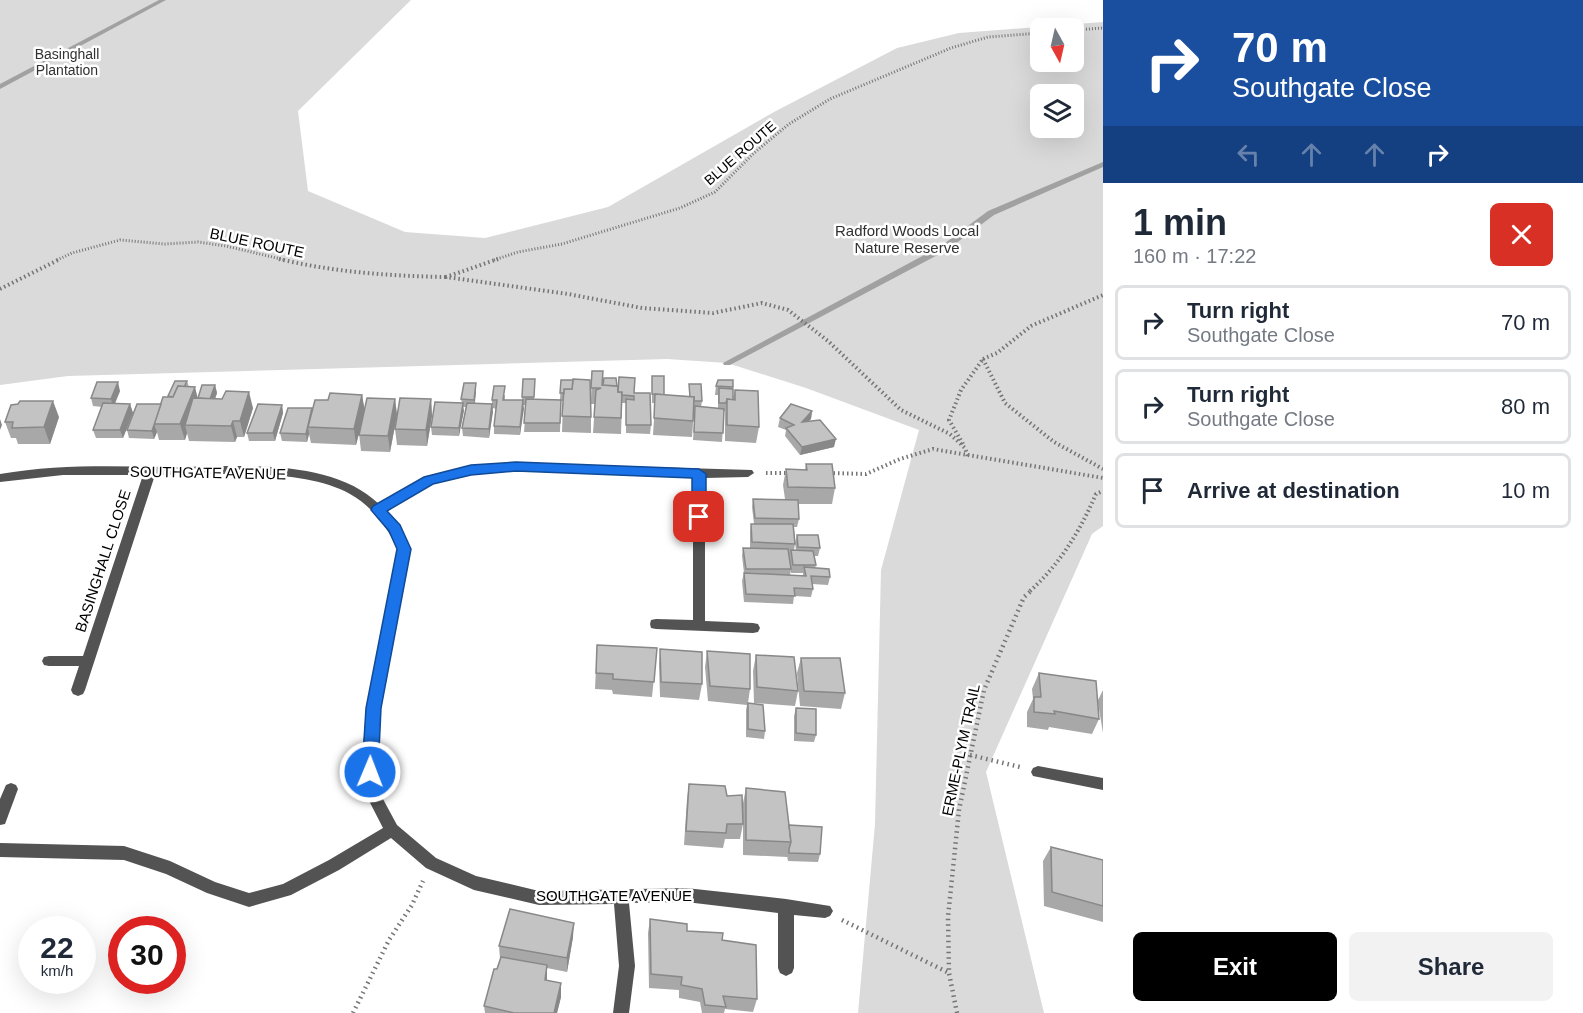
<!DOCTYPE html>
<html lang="en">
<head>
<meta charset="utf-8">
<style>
	:root { --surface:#fff; --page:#f2f2f3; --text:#1f2937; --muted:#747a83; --line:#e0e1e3; --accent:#000 }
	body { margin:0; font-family:Arial,sans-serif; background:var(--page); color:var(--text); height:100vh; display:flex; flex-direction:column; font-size:22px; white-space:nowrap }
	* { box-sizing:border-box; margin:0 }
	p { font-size:20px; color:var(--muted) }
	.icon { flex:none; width:33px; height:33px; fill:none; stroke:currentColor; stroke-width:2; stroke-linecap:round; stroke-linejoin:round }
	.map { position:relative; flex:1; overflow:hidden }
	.details { display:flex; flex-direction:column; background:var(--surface); width:480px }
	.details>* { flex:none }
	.guide { background:#1a4fa0; color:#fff; overflow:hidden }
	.needle { width:39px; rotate:172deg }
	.fabs { position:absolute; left:1030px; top:18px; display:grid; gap:12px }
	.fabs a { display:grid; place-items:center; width:54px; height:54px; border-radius:9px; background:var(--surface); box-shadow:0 6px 24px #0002; font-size:30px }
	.speed { position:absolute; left:18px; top:916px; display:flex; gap:12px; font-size:30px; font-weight:700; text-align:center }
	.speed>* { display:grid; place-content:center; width:78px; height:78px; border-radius:50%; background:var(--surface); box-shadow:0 6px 24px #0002; line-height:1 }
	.speed small { font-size:15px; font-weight:400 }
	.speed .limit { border:9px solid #d22; background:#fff; color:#111 }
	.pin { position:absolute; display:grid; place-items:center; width:51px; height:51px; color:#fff; margin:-26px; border-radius:12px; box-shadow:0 3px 9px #0006 }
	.me { position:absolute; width:66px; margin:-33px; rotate:1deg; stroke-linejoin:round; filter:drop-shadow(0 0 4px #0008) }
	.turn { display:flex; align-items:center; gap:21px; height:126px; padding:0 30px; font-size:27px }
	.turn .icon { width:78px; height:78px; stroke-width:2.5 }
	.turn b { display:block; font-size:42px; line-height:51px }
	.lanes { display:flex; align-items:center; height:57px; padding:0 30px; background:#0003; justify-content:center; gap:30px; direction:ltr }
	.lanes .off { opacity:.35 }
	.round { display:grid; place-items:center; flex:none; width:63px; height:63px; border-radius:9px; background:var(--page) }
	.overview { display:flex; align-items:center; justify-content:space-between; height:102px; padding:0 30px }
	h1 { font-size:36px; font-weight:700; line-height:45px }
	.cta { display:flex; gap:12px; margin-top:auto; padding:12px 30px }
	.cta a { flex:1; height:69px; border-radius:9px; background:var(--accent); color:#fff; font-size:24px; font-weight:700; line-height:69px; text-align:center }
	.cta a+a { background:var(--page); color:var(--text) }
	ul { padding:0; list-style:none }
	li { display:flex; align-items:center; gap:18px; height:75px; margin:0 12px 9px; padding:0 18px; border:3px solid var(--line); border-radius:9px }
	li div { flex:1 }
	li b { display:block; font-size:22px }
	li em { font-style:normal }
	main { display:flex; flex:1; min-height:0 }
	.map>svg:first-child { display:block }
	.green { fill:#dadada; fill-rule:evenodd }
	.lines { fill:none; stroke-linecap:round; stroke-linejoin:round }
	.stream { fill:#a1a1a1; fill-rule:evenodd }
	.path-far2 { stroke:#757575; stroke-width:3; stroke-dasharray:1 2; stroke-linecap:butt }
	.path-far1 { stroke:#757575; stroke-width:4; stroke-dasharray:1.5 3; stroke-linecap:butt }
	.path { stroke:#757575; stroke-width:4.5; stroke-dasharray:1.5 4; stroke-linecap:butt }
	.minor { fill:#535353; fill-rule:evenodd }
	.wall { fill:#a8a8a8; fill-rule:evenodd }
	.shaded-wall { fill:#888 }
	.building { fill:#c3c3c3; stroke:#888; stroke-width:1.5 }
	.route { fill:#1a73e8; stroke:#114b97; stroke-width:1.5 }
	.labels { text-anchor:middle; stroke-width:5; stroke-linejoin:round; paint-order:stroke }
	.far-park-label { font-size:14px; fill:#313131; stroke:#fff }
	.far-street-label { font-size:14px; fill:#000; stroke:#fff }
	.park-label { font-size:15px; fill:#313131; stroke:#fff }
	.street-label { font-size:15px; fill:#000; stroke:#fff }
</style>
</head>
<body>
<main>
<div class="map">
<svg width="1103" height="1013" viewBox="0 0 1103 1013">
	<rect width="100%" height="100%" fill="#fff"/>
	<path class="green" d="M0 0H411L298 111 308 191 405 232 485 238 608 207 774 112 897 48 959 33 1103 22V526L1092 534 986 772 1044 1013H858L875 824 881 570 919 430 806 388 727 363 667 359 68 376 0 385ZM1074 28V62H1041V28ZM1074 94V128H1041V94Z"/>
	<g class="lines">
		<g class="stream">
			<path d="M159 0H166L0 89V84Z"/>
			<path d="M1103 162V167L994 215 947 250 730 365H724L723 363 941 246 988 211Z"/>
		</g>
		<g class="path-far2">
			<path d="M1074 30 1103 28"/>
			<path d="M57 260 72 253 120 240 165 244 198 242 226 246 285 260"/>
			<path d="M494 260 518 252 562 244 680 208 715 192 754 153 789 124 830 99 951 48 988 37 1041 33"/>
		</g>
		<g class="path-far1">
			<path d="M279 259C334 272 389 276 446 277"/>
			<path d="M498 259 446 277 568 294 642 308 713 313 762 303 788 310 828 341 901 410 950 434 965 448 968 457"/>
			<path d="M0 289 60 259"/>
			<path d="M983 359 1005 403 1054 442 1103 469"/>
			<path d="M983 359 997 353 1031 326 1103 295"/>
			<path d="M963 444 949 420 961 390 983 359"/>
			<path d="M766 473H789"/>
			<path d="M829 473 866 474 900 459 933 449 1103 478"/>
			<path d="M1030 591C1060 564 1080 531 1096 494L1103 491"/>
		</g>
		<g class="path">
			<path d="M970 755 1020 767"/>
			<path d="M842 920 949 973"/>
			<path d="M353 1013 389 940 412 905 423 881"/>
			<path d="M957 1013 949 973 948 917 959 810 984 690 1024 597 1032 590"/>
		</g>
		<g class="minor">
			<path d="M515 463 752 470 754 473 748 477 705 478V621L753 623 758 624 760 628 758 632 753 633 656 629 651 628 650 624 651 620 656 619 693 620V478L515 471 471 474 432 483 386 511 398 527 410 549 381 708 376 755 377 788 397 825 436 858 476 876 539 891 686 888 786 899 830 906 833 911 830 916 825 918 794 915V968L792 973 786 976 780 973 778 968V913L686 902 629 903 635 966 629 1013H613L619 966 614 904 539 905 474 890 426 868 391 838 339 870 291 895 249 907 207 893 166 874 124 860 0 857V843L124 846 170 861 215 882 249 893 283 884 329 860 383 828 363 789 362 755 367 708 398 549C387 527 372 506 350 494 299 466 212 476 155 475L85 690 83 694 78 696 73 694 71 690 79 666H49L44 665 42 661 44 657 49 656H83L143 475H63L0 482V474C56 464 112 466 168 467 232 467 330 456 379 504L425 477 471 466Z"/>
			<path d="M1038 766 1103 778V790L1033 776 1031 772 1033 768Z"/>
			<path d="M11 783 16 785 18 789 5 824 0 825V799L6 785Z"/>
		</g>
	</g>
	<g class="wall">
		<path d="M592 371 603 385 617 386 634 393 651 425 650 434 626 433V403H622L621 434 593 433 595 404H591V433L562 432 563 401H561L560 432H524L526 405H523L520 435 494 434V426L496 409 493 408 489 438 463 436 462 428 466 407H463L459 436 432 435 431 427 462 403 461 399 476 391 475 403 492 404V400L505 395V400H522L523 379H535L534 399 560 400 561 380 591 399Z"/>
		<path d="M652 376 664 395 689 396V384L702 401 701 407 718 408V395H715L716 386 733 387V398L735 390 759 427 756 443 725 441V411H724L722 442 693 440 695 409H694L692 437 653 435 655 403H652Z"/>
		<path d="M187 381 189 387 198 398 215 385 217 393 215 399 253 408 244 437H237L235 442 189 441 187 433 185 440H159L157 432 154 439 129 438 127 430 161 404Z"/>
		<path d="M120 391 115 404H130L133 413 123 438H96L93 430 102 407 93 406 91 398Z"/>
		<path d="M362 395 364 409 395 399 397 415 390 452 361 451 359 433 356 445 311 443 309 434 307 442 282 441 280 433 312 410 328 400Z"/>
		<path d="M431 399 432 416 427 446 397 445 395 429Z"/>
		<path d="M282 405 283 413 275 441H249L247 433Z"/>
		<path d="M812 411 811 419 808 421 834 447 800 455 785 436 786 430 778 427 780 418Z"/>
		<path d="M59 417 50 444H18L16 438H11L5 422Z"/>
		<path d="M806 464 835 488 832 504H798L799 519 797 527H794L795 544 794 550H796L795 543 797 535 820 548 818 556H814L816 565 815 568 830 577 828 585 812 584 813 589 811 597 794 596 793 604 744 602 742 581 744 573 742 556 743 548H750V532L751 524H754L752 507 753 499H785L783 485 786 469 805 470ZM791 570V573H803V575H790Z"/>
		<path d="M597 645 657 648 652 697 613 694 612 690 595 689Z"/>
		<path d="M660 649 702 684 699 700 660 697 659 664Z"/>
		<path d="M707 651 750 689 748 703 765 731 764 739 746 737V710L747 705 708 701 705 667Z"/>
		<path d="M756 655 798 691 795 706 754 703 753 671Z"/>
		<path d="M801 658 845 693 841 709 800 706 797 673Z"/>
		<path d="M1039 673 1098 700 1103 690V733L1098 703 1099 719 1092 734 1049 727 1048 730 1027 727V712L1033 699 1032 689Z"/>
		<path d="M796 708 816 735 814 742 794 741V716Z"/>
		<path d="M689 784 727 796 743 824 740 839H725L723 848 684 845 687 799Z"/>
		<path d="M746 788 789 825 820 854 818 862 788 861 787 856V857L743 855V803Z"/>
		<path d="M1051 847 1103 860V922L1044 906 1043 861Z"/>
		<path d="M650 919 687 931 722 940 757 999 753 1012 725 1009 724 1013H702L700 1002 679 998V990L649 988 648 933Z"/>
		<path d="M573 937 567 972 547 968V980L561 983V997L557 1013H485L484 1006 500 959 499 946Z"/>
	</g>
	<g class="shaded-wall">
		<path d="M118 382 120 391 113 407 111 399Z"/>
		<path d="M476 383V391L474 408V400Z"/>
		<path d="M215 385 217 393 212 407 210 399Z"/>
		<path d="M195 387 198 399 185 425 187 433 185 440 180 424Z"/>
		<path d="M249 392 253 408 244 437 240 421Z"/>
		<path d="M362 395 365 411 356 445 354 429Z"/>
		<path d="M395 399 397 415 390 452 388 436Z"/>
		<path d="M431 399 432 416 427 446 426 430Z"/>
		<path d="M523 400 524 409 520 435V427Z"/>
		<path d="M53 401 59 417 50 444 44 427Z"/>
		<path d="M463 403 464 411 459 436V428Z"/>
		<path d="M130 404 133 413 123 438 120 430Z"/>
		<path d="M492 404 493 412 489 438V429Z"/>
		<path d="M282 405 283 413 275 441 273 433Z"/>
		<path d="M812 411 811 419 801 430 802 422Z"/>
		<path d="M0 419 2 425 0 430Z"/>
		<path d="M233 421 237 437 235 442 231 426Z"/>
		<path d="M154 424 157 432 154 439 152 431Z"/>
		<path d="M308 427 309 434 307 442 306 434Z"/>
		<path d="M836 439 834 447 800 455 802 447Z"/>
		<path d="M574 923 573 937 567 972V958Z"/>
		<path d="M547 965V979L545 993V980Z"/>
		<path d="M561 983V997L557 1013H554Z"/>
	</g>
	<g class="building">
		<path d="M592 371H603L602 385 618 386V392H622L621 418 594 417 596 390 601 388H591Z"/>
		<path d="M652 376H664V395L652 394Z"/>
		<path d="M619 377 635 378 634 393H650L651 425H626V399L634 400V396L622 395V392H618Z"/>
		<path d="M604 378H616L617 386 603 385Z"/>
		<path d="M523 379H535L534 397H522Z"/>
		<path d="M573 379 590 380 591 417 562 416 564 389H572Z"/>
		<path d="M561 380H573L572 389H564V393H560Z"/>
		<path d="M718 380H733V387L716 386Z"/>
		<path d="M175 381H187L184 387 178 386 173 397 168 396Z"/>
		<path d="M97 382H118L111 399 91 398Z"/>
		<path d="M464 383H476L474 400 461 399Z"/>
		<path d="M689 384H701L702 401H694V397H690Z"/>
		<path d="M202 385H215L210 399 198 398Z"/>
		<path d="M178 386 195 387 180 424H154L163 397H173Z"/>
		<path d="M494 386H505L503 400H523L520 427 494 426 497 400H492Z"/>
		<path d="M719 388 733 389V400L727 399 726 403H719Z"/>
		<path d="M735 390 758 391 759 427 727 425V399L735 400Z"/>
		<path d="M226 391 249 392 240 421H233L231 426 185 425 193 398 222 399Z"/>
		<path d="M330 393 362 395 354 429 308 427 315 400H328Z"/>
		<path d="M655 394 694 397 693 421 654 418Z"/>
		<path d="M367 398 395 399 388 436 359 435Z"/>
		<path d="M400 398 431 399 426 430 395 429Z"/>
		<path d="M526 399 561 400 560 423H524Z"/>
		<path d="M20 401H53L44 427 12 428 13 422H5L11 405 18 404Z"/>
		<path d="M435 402 463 403 459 428 431 427Z"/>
		<path d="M103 403 130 404 120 430H93Z"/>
		<path d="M467 403 492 404 489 429 462 428Z"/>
		<path d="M137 404H161L152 431 127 430Z"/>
		<path d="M258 404 282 405 273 433H247Z"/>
		<path d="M791 404 812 411 802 422 820 420 836 439 802 447 786 428 794 425 780 418Z"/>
		<path d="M695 406 724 409 723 433 694 432Z"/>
		<path d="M288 408H312L306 434 280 433Z"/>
		<path d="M806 464H832L835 488 788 487 786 469 807 470Z"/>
		<path d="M753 499 798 500 799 519 755 518Z"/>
		<path d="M751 524H793L795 544 752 542Z"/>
		<path d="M797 535H818L820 548 798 547Z"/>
		<path d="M743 548 788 549 791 569H746Z"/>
		<path d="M791 550 813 551 816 565H793Z"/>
		<path d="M804 567 829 569 830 577 811 576 813 589 794 588 795 596 746 594 744 573 806 576Z"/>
		<path d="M597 645 657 648 654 682 613 679V674L596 673Z"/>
		<path d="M660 649 702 652V684L661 682Z"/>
		<path d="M707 651 750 654V689L710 686Z"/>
		<path d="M756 655 794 657 798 691 757 687Z"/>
		<path d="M801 658H840L845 693 804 691Z"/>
		<path d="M1039 673 1096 681 1099 719 1054 711 1055 714 1034 712V697H1041Z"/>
		<path d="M748 703 763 705 765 731 748 729Z"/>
		<path d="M796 708 816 709V735L796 733Z"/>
		<path d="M689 784 725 786 727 796 742 795 743 824H727L726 833 686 831Z"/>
		<path d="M746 788 785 792 791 842 746 840Z"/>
		<path d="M789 825 822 827 820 854 789 853V849L791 842Z"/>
		<path d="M1051 847 1103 860V906L1052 892Z"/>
		<path d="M510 909 574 923 567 958 499 946Z"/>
		<path d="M650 919 687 924V931L723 933 722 940 756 945 757 999 723 996 726 1007 705 1005 702 989 681 985 682 977 651 974Z"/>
		<path d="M501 957 547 965 545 980 561 983 554 1013H514L484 1006 494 969H497Z"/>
	</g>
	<path class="route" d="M516 462 699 469 706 474V517L699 522 692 517V478L516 471 471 475 433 484 387 511 400 525 411 549 381 708 378 772 375 777 370 779 364 777 362 772 366 708 397 549 389 531 371 510 373 506 424 477 471 465Z"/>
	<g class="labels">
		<g class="far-park-label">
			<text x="67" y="59">Basinghall<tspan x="67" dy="16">Plantation</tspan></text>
		</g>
		<g class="far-street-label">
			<text transform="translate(740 153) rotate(-41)" y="5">BLUE ROUTE</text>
		</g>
		<g class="park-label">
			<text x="907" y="236">Radford Woods Local<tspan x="907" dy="17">Nature Reserve</tspan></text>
		</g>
		<g class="street-label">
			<text transform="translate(257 243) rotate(12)" y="5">BLUE ROUTE</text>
			<text transform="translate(208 473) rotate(1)" y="5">SOUTHGATE AVENUE</text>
			<text transform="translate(103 561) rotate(-72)" y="5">BASINGHALL CLOSE</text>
			<text transform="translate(961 750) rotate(-78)" y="5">ERME-PLYM TRAIL</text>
			<text x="614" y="901">SOUTHGATE AVENUE</text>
		</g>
	</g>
</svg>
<div class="fabs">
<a><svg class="needle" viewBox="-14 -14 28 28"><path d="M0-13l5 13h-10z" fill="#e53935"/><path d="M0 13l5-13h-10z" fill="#747a83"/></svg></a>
<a><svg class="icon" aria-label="layers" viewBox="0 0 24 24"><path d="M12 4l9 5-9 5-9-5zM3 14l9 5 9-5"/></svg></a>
</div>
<div class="speed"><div>22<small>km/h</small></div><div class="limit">30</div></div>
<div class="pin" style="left:699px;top:517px;background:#d93025"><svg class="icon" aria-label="arrive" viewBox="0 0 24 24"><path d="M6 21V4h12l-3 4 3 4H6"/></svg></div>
<svg class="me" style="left:370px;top:772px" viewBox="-20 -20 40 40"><circle r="17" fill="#1a73e8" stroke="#fff" stroke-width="3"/><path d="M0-11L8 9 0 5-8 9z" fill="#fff"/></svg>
</div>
<section class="details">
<div class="guide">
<div class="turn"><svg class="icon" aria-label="right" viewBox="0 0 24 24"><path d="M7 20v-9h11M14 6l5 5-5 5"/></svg><div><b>70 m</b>Southgate Close</div></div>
<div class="lanes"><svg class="icon off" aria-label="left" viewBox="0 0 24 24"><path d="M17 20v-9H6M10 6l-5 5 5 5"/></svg><svg class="icon off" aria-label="ahead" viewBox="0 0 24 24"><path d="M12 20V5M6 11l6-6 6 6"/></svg><svg class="icon off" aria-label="ahead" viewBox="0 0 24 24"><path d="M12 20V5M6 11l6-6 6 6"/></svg><svg class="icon" aria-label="right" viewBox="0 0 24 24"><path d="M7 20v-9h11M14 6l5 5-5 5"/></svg></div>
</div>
<div class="overview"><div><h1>1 min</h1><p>160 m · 17:22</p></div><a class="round" style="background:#d93025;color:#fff"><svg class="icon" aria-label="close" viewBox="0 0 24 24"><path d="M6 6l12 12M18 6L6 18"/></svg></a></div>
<ul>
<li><svg class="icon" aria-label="right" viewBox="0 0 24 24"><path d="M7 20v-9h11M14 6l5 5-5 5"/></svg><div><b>Turn right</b><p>Southgate Close</p></div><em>70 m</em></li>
<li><svg class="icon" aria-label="right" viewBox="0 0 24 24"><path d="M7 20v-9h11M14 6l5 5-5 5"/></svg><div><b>Turn right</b><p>Southgate Close</p></div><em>80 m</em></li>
<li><svg class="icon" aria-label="arrive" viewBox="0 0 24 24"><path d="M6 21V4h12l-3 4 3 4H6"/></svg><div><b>Arrive at destination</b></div><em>10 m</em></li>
</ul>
<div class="cta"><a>Exit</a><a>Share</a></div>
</section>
</main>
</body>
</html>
